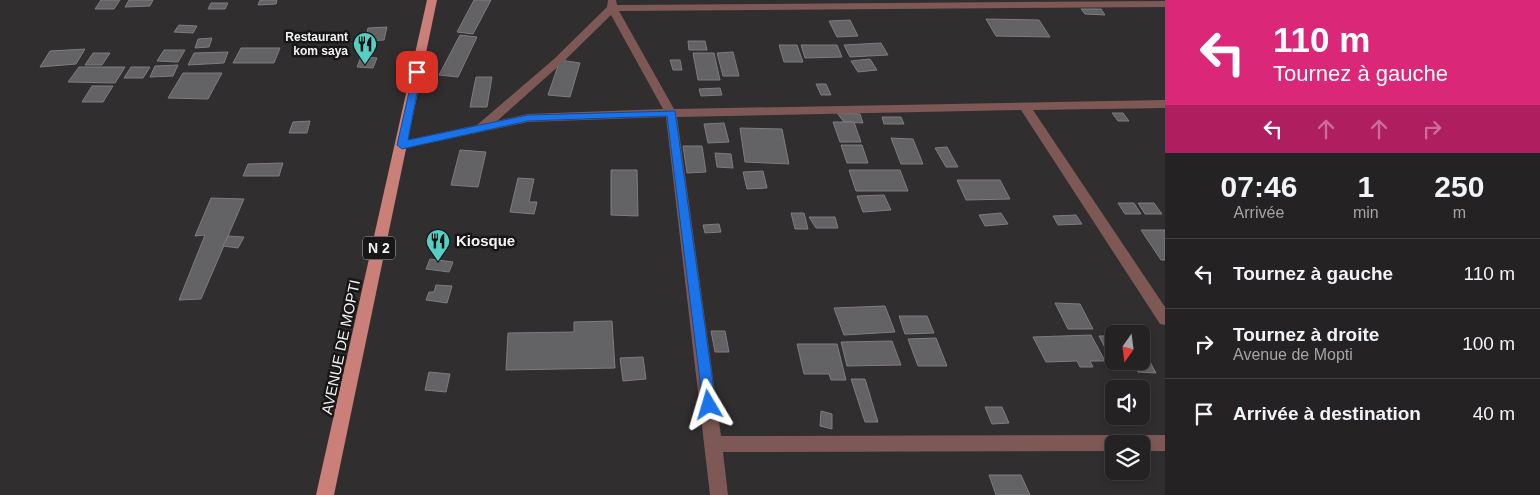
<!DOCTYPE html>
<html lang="fr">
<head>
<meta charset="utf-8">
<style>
	:root { --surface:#252223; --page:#2d2a2b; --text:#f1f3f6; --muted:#a3a4a6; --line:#423f41 }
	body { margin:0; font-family:Arial,sans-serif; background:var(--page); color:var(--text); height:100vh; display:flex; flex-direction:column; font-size:19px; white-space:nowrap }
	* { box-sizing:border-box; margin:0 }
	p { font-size:16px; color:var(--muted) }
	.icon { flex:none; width:28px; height:28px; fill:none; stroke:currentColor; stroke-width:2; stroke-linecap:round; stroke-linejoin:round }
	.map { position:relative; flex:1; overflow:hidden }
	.panel { display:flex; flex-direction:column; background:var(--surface); width:375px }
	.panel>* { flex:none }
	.hud { background:#db2777; color:#fff; overflow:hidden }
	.needle { width:32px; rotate:194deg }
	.fabs { position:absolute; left:1105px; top:325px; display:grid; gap:10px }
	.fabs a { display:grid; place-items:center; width:45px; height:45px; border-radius:8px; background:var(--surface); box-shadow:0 2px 8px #0003,0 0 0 1px var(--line); font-size:25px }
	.pin { position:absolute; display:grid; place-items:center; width:42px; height:42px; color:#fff; margin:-21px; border-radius:10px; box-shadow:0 2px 8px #0006 }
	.me { position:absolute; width:55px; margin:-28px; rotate:353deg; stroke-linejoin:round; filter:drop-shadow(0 0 4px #0008) }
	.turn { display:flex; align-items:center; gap:18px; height:105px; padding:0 25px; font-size:22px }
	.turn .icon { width:65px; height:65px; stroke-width:2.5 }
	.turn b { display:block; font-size:35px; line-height:42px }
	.lanes { display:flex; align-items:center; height:48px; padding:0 25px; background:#0003; justify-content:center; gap:25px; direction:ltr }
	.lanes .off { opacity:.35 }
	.eta { display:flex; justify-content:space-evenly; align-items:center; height:85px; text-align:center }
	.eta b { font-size:30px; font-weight:700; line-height:35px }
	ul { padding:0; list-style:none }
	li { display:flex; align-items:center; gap:15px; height:70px; padding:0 25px; border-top:1px solid var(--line) }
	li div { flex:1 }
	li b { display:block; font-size:19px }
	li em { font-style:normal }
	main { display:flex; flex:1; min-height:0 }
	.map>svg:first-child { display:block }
	.building { fill:#636264; stroke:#7e7c7e }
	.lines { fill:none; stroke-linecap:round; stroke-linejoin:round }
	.minor { fill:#7e5854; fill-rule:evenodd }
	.primary { fill:#ca7f78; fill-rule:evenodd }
	.route { fill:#1a73e8; stroke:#114b97 }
	.labels { text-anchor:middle; stroke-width:5; stroke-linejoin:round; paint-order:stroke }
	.far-poi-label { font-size:12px; font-weight:bold; fill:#f4f3f3; stroke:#181717; text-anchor:end }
	.shield { fill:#181717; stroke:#b2b1b1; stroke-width:1 }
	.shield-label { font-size:14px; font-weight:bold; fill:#f4f3f3 }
	.poi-label { font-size:15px; font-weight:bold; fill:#f4f3f3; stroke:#181717; text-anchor:start }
	.street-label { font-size:15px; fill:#f4f3f3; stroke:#181717 }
</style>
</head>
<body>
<main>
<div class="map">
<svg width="1165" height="495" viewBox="0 0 1165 495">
	<rect width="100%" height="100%" fill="#312e2f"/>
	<g class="building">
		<path d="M101 0H120L114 9H95Z"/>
		<path d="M129 0H153L150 6 125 7Z"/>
		<path d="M260 0H277L276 4 258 5Z"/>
		<path d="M474 0H491L473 34 457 32Z"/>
		<path d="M211 3H228L225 9H208Z"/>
		<path d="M1081 9H1101L1105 15 1085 14Z"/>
		<path d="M986 19 1039 20 1050 37 996 36Z"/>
		<path d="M850 20 858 36 837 37 829 21Z"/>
		<path d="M179 25 197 26 193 33 174 32Z"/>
		<path d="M387 27 384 40 365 41 368 28Z"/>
		<path d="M460 35 477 37 458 77 439 75Z"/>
		<path d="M212 38 209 47 195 48 198 39Z"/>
		<path d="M688 41H705L707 50H689Z"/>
		<path d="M881 43 888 55 850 57 844 45Z"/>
		<path d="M779 45H797L803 62H784Z"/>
		<path d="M801 45H837L842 57 805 58Z"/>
		<path d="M241 48H280L274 63H233Z"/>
		<path d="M85 49 76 64 40 67 50 51Z"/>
		<path d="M164 50H185L178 62 157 61Z"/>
		<path d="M228 52 224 63 188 65 194 53Z"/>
		<path d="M733 52 739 76H723L717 53Z"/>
		<path d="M93 53H110L102 65H85Z"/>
		<path d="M693 53H714L720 80H698Z"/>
		<path d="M361 57 377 58 373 68 357 67Z"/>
		<path d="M870 59 877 70 858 72 851 61Z"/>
		<path d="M560 60 580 63 570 97 548 95Z"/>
		<path d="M670 60H680L682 70H673Z"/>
		<path d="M178 65 173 76 150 77 155 66Z"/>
		<path d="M79 67H125L115 83 68 82Z"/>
		<path d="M131 67H150L143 78H124Z"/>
		<path d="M183 73H222L208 99 168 98Z"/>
		<path d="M476 77H492L487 107H470Z"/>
		<path d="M816 84H826L831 95H821Z"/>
		<path d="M92 86H113L103 102H82Z"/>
		<path d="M720 88 722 95 701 96 699 89Z"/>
		<path d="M837 113 860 114 863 123 844 122Z"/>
		<path d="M1112 113H1123L1129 121H1118Z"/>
		<path d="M882 117H901L904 124H884Z"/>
		<path d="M310 121 307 133H289L293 122Z"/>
		<path d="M833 122H854L861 142H840Z"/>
		<path d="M724 123 729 142 708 143 704 124Z"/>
		<path d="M740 128 782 129 789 164 745 162Z"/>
		<path d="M891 138 913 139 923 164H901Z"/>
		<path d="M841 145H862L868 163H847Z"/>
		<path d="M683 146H702L706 172 687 173Z"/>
		<path d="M947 147 958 167H946L935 148Z"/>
		<path d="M460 150 486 152 478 187 451 185Z"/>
		<path d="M715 153 731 154 733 168 717 167Z"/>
		<path d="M283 163 279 176H243L248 164Z"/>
		<path d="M611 170H637L638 216 611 215Z"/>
		<path d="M849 170H900L908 191H856Z"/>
		<path d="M763 171 767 188 747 189 743 172Z"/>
		<path d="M518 178 534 179 529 202H537L534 214 510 212Z"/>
		<path d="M957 180H1000L1010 199 966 200Z"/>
		<path d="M884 195 891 210 863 212 857 196Z"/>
		<path d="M211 198 244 199 201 299 179 300 205 235 195 236Z"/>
		<path d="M1118 203H1134L1141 214H1125Z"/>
		<path d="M1138 203H1154L1162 214H1145Z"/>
		<path d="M791 213H804L808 229H795Z"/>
		<path d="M1001 213 1008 224 985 226 979 215Z"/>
		<path d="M1076 215 1082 224 1058 225 1053 216Z"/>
		<path d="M809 217H835L838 228H816Z"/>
		<path d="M719 224 721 232 705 233 703 225Z"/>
		<path d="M1141 230H1165V260H1161Z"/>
		<path d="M228 236 244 237 238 248 223 246Z"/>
		<path d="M430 259 453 262 449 272 426 269Z"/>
		<path d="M436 285 452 286 447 303 426 300 429 292H434Z"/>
		<path d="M1055 303 1080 304 1093 329H1068Z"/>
		<path d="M885 306 895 332 844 335 834 308Z"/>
		<path d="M899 316H927L934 333 905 334Z"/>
		<path d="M612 321 615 368 506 370 508 333 574 332V322Z"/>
		<path d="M711 331H725L729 352H715Z"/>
		<path d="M1091 335 1105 361H1090L1093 367H1080L1077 361 1046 362 1033 337Z"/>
		<path d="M1099 336H1114V361H1129L1131 365H1114Z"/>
		<path d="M936 338 947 366H918L908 339Z"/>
		<path d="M892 341 901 365 847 366 841 342Z"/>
		<path d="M797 344H837L846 380H831L829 374H804Z"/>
		<path d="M643 357 646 379 623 381 620 358Z"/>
		<path d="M1150 362 1156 373 1138 372 1132 363Z"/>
		<path d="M429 372 450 374 446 392 425 390Z"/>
		<path d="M851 379H865L878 422H865Z"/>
		<path d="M1112 381H1125L1130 389H1116Z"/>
		<path d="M985 407H1002L1009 423 992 424Z"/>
		<path d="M821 411 832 414V429L820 426Z"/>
		<path d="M989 475H1021L1030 495H996Z"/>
	</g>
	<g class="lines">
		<path class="minor" d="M608 0H616L617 5 1165 1V7L619 11 674 109 1165 100V108L1033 110 1165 307V325L1160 324 1021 110 677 117 721 436 1165 435V451H1141V444H1114V451L723 452 728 495H710L666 117 528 122 402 149 396 145 402 141 477 125 554 59 607 7ZM611 15 663 109 528 114 497 121 562 63Z"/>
		<path class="primary" d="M427 0H437L334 495H316Z"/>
	</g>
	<path class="route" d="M414 70H420L421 72 408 140 528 115 675 111 716 405 714 410 709 412 705 410 703 405 667 116 528 121 402 149 397 145Z"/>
	<defs>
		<g id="restaurant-pin" transform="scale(1.25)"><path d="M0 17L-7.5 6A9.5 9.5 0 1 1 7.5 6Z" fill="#56cec3" stroke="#181717"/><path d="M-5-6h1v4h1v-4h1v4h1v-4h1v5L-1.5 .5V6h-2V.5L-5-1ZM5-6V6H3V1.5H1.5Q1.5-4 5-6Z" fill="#111"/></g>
	</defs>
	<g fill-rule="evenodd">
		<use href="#restaurant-pin" x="365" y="44"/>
		<use href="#restaurant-pin" x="438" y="241"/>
	</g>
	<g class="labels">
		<g class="far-poi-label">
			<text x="348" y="41">Restaurant<tspan x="348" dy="14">kom saya</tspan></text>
		</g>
		<rect class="shield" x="363" y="236.5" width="32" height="23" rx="4"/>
		<g class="shield-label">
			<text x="379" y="253">N 2</text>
		</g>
		<g class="poi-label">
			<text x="456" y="246">Kiosque</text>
		</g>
		<g class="street-label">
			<text transform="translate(341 347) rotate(-78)" y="5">AVENUE DE MOPTI</text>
		</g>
	</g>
</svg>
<div class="fabs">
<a><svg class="needle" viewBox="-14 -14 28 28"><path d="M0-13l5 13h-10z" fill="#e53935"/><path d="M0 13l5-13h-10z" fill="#a3a4a6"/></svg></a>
<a><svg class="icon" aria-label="sound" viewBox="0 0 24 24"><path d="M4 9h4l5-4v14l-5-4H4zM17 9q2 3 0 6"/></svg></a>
<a><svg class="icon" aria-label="layers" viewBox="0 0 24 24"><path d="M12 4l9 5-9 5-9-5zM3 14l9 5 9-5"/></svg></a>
</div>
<div class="pin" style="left:417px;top:72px;background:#d93025"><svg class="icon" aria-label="arrive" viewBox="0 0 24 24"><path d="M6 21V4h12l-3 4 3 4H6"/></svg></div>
<svg class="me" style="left:709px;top:405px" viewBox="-20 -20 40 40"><path d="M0-17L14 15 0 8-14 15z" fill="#1a73e8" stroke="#fff" stroke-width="4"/></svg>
</div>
<section class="panel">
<div class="hud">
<div class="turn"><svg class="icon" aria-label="left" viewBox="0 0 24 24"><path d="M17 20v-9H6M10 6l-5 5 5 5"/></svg><div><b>110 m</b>Tournez à gauche</div></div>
<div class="lanes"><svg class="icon" aria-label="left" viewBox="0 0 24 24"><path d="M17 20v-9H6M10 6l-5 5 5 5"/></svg><svg class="icon off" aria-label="ahead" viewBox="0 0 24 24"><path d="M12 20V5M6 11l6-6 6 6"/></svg><svg class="icon off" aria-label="ahead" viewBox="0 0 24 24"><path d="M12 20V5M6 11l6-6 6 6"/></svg><svg class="icon off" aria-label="right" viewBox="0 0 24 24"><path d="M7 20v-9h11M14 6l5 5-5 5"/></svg></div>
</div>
<div class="eta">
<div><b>07:46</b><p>Arrivée</p></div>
<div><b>1</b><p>min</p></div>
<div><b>250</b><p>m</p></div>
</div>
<ul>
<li><svg class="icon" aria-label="left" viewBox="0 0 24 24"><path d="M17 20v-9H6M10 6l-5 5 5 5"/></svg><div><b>Tournez à gauche</b></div><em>110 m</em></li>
<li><svg class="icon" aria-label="right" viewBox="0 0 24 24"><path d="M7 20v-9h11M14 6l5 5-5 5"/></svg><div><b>Tournez à droite</b><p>Avenue de Mopti</p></div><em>100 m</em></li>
<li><svg class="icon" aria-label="arrive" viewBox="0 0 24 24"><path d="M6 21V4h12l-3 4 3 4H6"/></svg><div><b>Arrivée à destination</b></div><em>40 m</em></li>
</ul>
</section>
</main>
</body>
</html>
